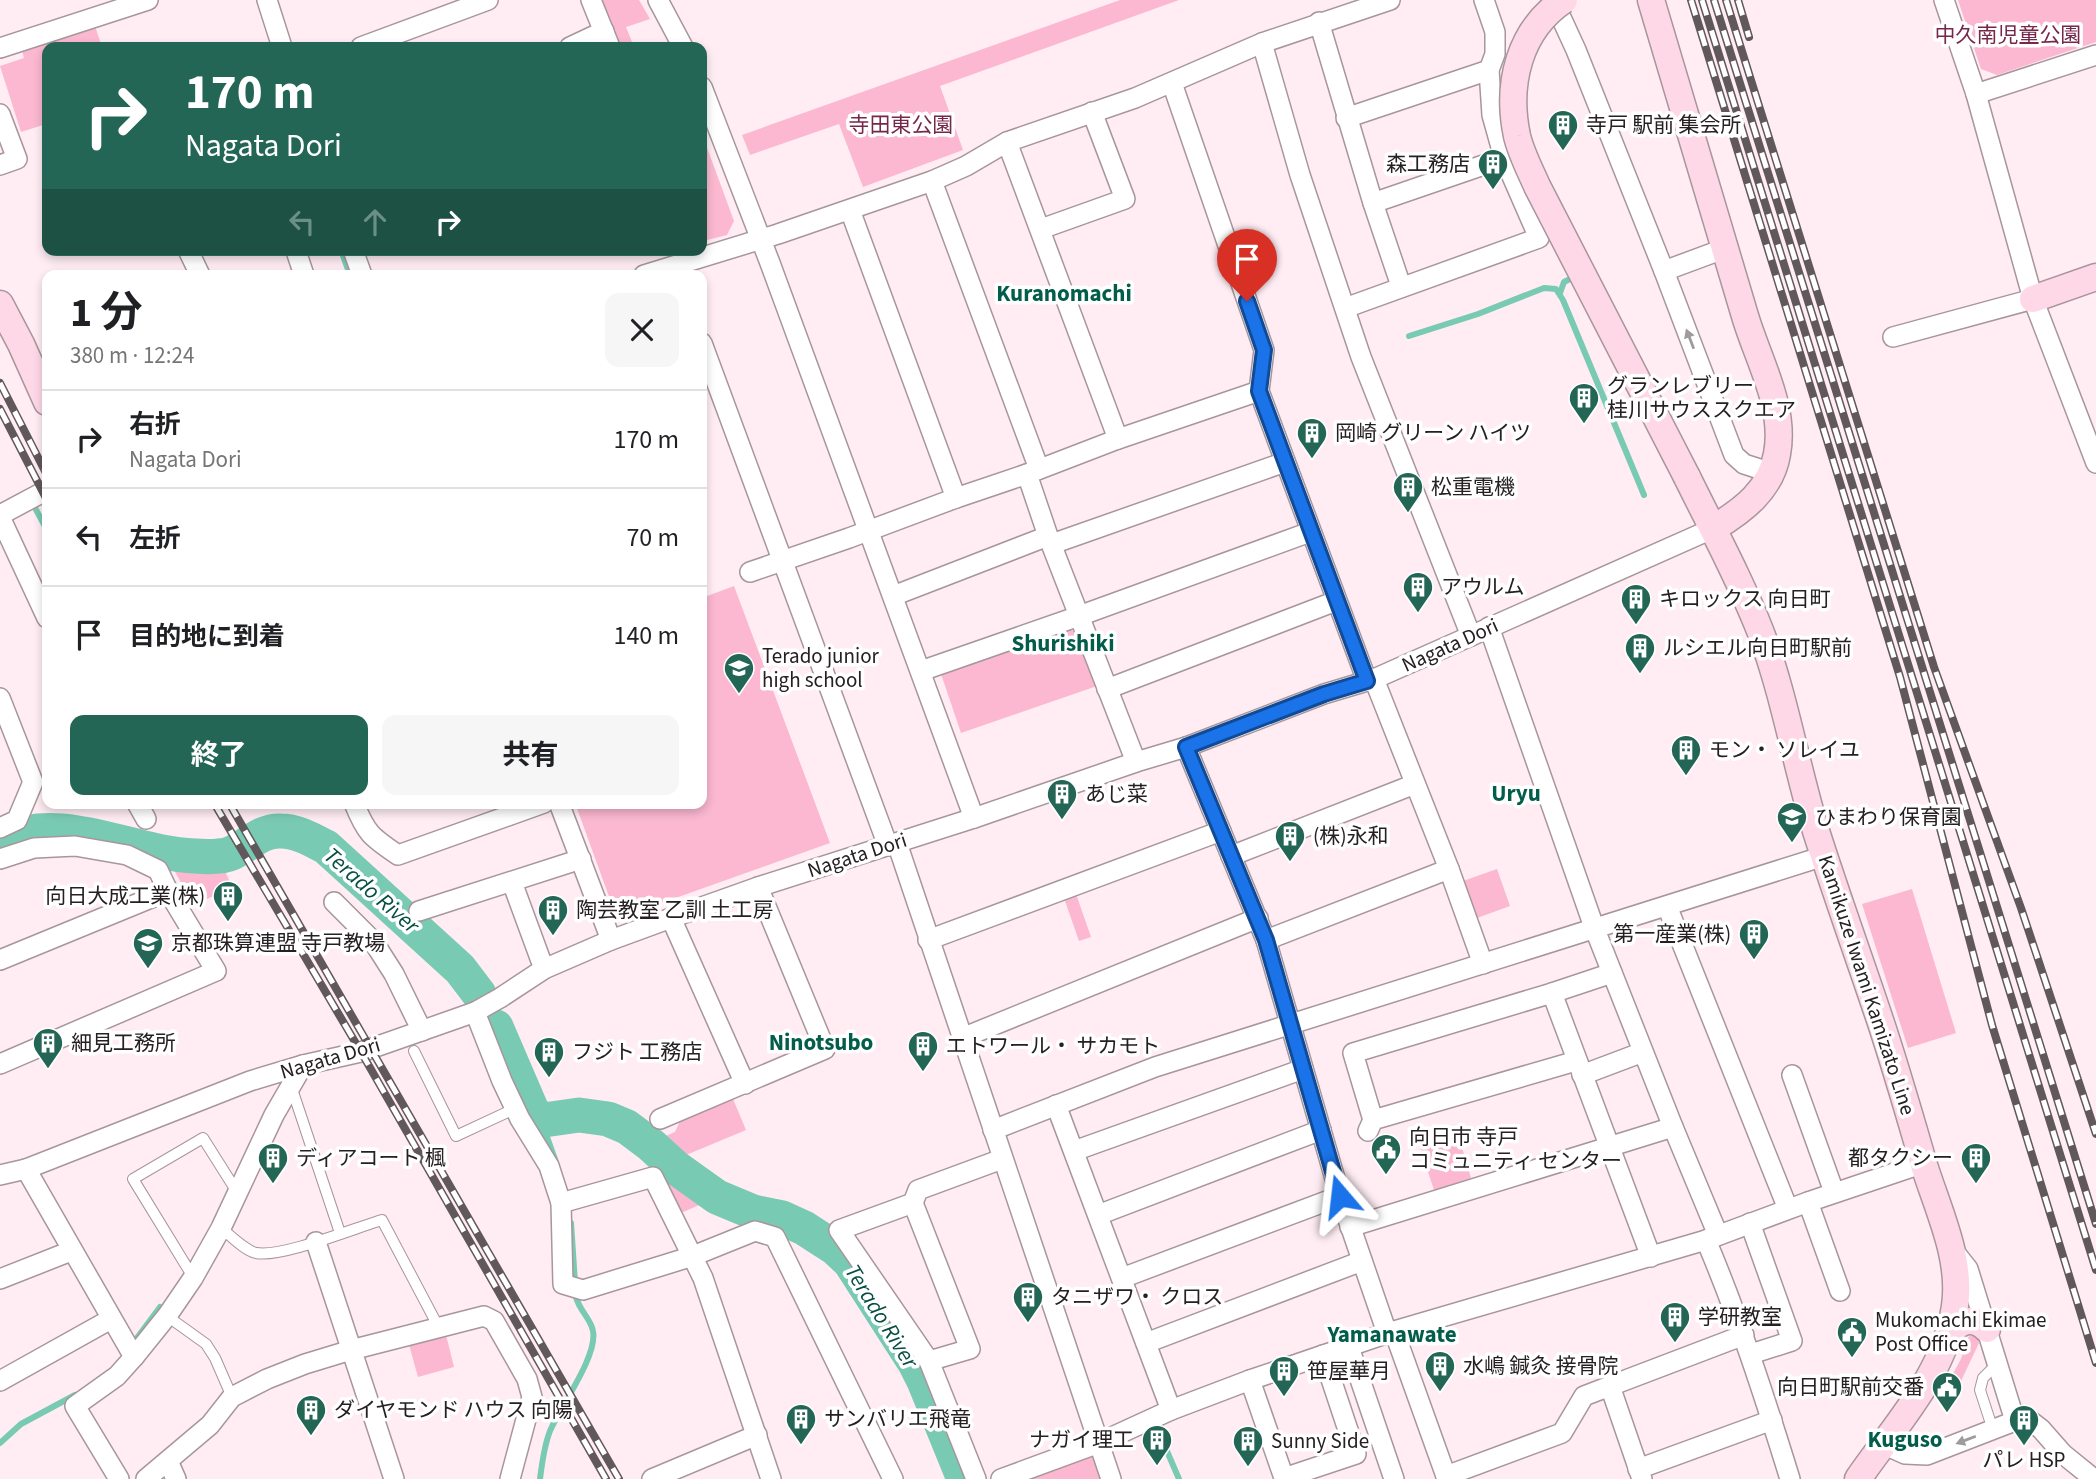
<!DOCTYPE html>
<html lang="ja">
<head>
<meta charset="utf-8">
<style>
	:root { --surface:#fff; --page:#f6f6f6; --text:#202124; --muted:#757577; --line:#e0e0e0; --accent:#246656 }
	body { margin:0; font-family:"Source Sans 3","Noto Sans JP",sans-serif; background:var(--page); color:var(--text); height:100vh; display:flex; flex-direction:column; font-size:26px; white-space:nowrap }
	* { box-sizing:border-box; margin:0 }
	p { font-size:23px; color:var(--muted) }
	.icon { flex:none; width:38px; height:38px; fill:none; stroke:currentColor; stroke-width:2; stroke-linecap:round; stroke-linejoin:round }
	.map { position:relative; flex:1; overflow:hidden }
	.drawer { position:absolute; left:42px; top:270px; width:665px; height:539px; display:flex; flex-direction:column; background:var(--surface); border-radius:14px; box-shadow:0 4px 10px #0003 }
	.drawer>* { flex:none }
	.top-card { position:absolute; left:42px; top:42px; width:665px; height:214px; border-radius:14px; box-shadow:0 4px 10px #0003; background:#246656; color:#fff; overflow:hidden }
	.pin { position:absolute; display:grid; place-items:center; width:60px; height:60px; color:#fff; margin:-72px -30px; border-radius:50% 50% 50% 0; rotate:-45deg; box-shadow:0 0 7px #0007 }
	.pin .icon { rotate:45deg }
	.me { position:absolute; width:77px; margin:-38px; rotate:343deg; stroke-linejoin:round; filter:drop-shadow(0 0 5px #0008) }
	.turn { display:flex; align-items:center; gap:24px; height:147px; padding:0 28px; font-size:32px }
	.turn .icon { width:91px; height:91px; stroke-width:2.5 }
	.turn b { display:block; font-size:49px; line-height:60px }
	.lanes { display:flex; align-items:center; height:66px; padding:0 28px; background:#0003; justify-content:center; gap:35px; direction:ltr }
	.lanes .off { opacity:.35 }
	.round { display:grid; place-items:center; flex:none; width:74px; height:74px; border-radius:14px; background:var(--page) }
	.head { display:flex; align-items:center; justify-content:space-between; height:119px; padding:0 28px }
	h1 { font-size:42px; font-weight:700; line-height:52px }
	.action { display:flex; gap:14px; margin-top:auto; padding:14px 28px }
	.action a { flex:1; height:80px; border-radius:14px; background:var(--accent); color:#fff; font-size:28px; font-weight:700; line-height:80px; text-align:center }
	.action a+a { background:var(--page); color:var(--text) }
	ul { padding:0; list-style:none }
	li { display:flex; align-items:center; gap:21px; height:98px; padding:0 28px; border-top:2px solid var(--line) }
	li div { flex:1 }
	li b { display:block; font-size:26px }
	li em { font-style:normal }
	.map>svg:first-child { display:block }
	.green { fill:#fbb8d0 }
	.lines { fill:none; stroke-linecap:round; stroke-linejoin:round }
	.stream { stroke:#79cab3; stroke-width:6 }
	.river { stroke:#79cab3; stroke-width:35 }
	.lane-casing { stroke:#a7969c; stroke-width:12 }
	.street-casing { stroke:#a7969c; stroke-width:22 }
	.secondary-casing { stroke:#a7969c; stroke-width:29 }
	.lane { stroke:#fff; stroke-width:10 }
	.street { stroke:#fff; stroke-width:19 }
	.secondary { stroke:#ffd8e8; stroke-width:26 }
	.rail-casing { stroke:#61585b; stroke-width:8 }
	.rail { stroke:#fff; stroke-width:5; stroke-dasharray:16; stroke-linecap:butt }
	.secondary-bridge-casing { stroke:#a7969c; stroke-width:29; stroke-linecap:butt }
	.secondary-bridge { stroke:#ffd8e8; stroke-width:26 }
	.oneway { fill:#9d9b9c }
	.route-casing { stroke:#114b97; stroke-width:18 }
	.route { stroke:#1a73e8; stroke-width:12 }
	.labels { text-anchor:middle; stroke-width:7; stroke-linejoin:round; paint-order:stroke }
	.park-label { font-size:21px; fill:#76274a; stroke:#fff }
	.poi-label { font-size:21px; fill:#262022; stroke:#fff; text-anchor:start }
	.street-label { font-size:21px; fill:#262022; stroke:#fff }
	.neighbourhood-label { font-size:23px; font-weight:bold; fill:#035d4b; stroke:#fff }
	.water-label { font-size:23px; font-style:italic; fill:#064f40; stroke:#fff }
</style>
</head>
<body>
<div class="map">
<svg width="2096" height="1479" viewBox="0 0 2096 1479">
	<rect width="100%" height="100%" fill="#ffedf3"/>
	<g class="green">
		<path d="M596 0H639L650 19 626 27 634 47H616Z"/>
		<path d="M1120 0H1179L940 86 963 150 863 187 839 124 750 155 742 135Z"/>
		<path d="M1958 0H2096V42L1997 75 1981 69Z"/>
		<path d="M94 23 102 47H47V138L43 125 21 132 0 66 24 58 21 47Z"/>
		<path d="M702 134 734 221 727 235 707 240 702 237Z"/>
		<path d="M734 586 830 843 625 916 615 913 575 803H702V598Z"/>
		<path d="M1066 628 1076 632 1097 686 961 733 941 674Z"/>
		<path d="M169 861 197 865 221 863 232 886 194 906Z"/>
		<path d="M1497 869 1510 906 1477 918 1463 881Z"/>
		<path d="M1912 889 1956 1033 1908 1048 1862 904Z"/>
		<path d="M1076 894 1091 937 1079 941 1064 898Z"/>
		<path d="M733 1099 746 1130 679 1158 659 1139 675 1132 680 1121Z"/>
		<path d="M1458 1134 1471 1178 1434 1190 1419 1145Z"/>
		<path d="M670 1171 704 1203 681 1213 659 1175Z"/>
		<path d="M445 1331 454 1367 418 1377 408 1341Z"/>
		<path d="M1973 1335 1978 1338 1979 1343 1961 1381 1955 1386 1945 1388 1961 1359 1968 1337Z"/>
		<path d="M1089 1454 1097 1457 1105 1479H1015Z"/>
	</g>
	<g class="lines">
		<g class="stream">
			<path d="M341 250 350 275"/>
			<path d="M1560 293 1564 282 1568 280"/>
			<path d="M1409 336 1478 314 1544 288 1556 289 1563 300 1644 495"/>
			<path d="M34 506 47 530"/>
			<path d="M544 1120 547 1137 556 1162"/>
			<path d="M134 1342 160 1307"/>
			<path d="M1157 1428 1179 1479"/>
			<path d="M0 1443 21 1424 75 1395"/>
			<path d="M540 1479C542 1463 544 1446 550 1431 560 1407 598 1356 593 1331 591 1319 579 1310 576 1297L571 1223"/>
		</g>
		<g class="river">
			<path d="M0 841C63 811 131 854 195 856 206 857 223 857 232 853 249 845 261 830 281 831 297 831 312 840 326 847L460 969 479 994"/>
			<path d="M496 1027 533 1113 544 1120 579 1115 608 1119 627 1127 651 1145 675 1167 717 1197 753 1212 782 1218 804 1228 835 1248 850 1262 915 1363 924 1381 964 1479"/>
		</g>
		<g class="lane-casing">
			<g id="lane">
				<path d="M414 1051 456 1136 514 1109"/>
				<path d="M291 1086 340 1233"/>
				<path d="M221 1228C231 1236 244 1250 256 1253 281 1258 355 1228 382 1220L438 1326"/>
				<path d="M193 1277 133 1179 203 1138 237 1192"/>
				<path d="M167 1316 206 1344 215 1358 232 1397"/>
				<path d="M1993 1430 1980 1390 1983 1378 1997 1364"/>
			</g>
		</g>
		<g class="street-casing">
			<g id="street">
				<path d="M267 0 282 47"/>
				<path d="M591 0 610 47"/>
				<path d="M658 0 683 47"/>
				<path d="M1553 0 1576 50 1664 271 1734 455 1744 464 1772 473"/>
				<path d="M1944 0 1976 94 2033 299 2096 463"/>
				<path d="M1319 22 1373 203 1401 286"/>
				<path d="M1262 43 1300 175 1361 357 1471 636"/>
				<path d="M361 47 488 0"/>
				<path d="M570 47 604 31"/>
				<path d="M0 48 148 0"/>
				<path d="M1172 83 1264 350 1259 391 1367 681"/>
				<path d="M702 87 770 263 974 818"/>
				<path d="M1976 94 2096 55"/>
				<path d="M0 114 17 159 0 165"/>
				<path d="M1346 118 1489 70"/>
				<path d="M1007 142 1118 439"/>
				<path d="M932 181 1039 469"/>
				<path d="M1373 203 1504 158"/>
				<path d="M850 210 956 498"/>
				<path d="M1041 229 1125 199 1092 112"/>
				<path d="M188 250 200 275"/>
				<path d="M298 250 297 254 304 275"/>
				<path d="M353 250 362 275"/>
				<path d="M1664 271 1726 248"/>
				<path d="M644 275 778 234 932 181 966 166 1007 142 1135 98 1262 43 1390 0"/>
				<path d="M1345 308 1539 238 1504 158 1492 115 1489 70 1495 54V32L1484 0"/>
				<path d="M1893 337 2033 299"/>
				<path d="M702 343 888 846"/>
				<path d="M1027 474 1048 536 1136 762"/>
				<path d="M0 515 47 490"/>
				<path d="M0 517 47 618"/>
				<path d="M1052 544 1285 462"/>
				<path d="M750 572 849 538 956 498 1027 474 1118 439 1259 391"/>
				<path d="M893 596 1048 536"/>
				<path d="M1489 627 1594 927 1673 1127 1718 1235"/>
				<path d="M921 671 1079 616 1310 532"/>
				<path d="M1374 679 1449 869 1483 964"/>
				<path d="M1107 689 1336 601"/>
				<path d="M0 698 33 782 17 820 0 828"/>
				<path d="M1186 747 1266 940 1340 1196 1387 1333"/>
				<path d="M137 803 146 819"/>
				<path d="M354 803C366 833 371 837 398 855L544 803"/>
				<path d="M559 803 611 940"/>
				<path d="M897 843 1111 1479"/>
				<path d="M1231 856 1415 784"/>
				<path d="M0 859 34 848 75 846 127 855 158 870 168 891 216 971 0 1064"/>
				<path d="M512 882 544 969"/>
				<path d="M334 902 373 941 394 974 422 1031"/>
				<path d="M1667 906 1788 1209"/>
				<path d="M419 911 581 859"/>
				<path d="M671 918 745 1084"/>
				<path d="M928 940 1221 831"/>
				<path d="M1266 940 1449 869"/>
				<path d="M0 960 168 891"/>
				<path d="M1552 993 1651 1257"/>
				<path d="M475 1012 502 1081 520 1119 549 1166 561 1203 563 1284 583 1290 693 1256 755 1231 775 1237 893 1479"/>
				<path d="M962 1038 1258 918"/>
				<path d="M1582 1075 1643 1052"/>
				<path d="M1792 1075 1834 1192"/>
				<path d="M1056 1105 1171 1410"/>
				<path d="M660 1119 825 1049 758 887"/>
				<path d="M1373 1120 1353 1053 1552 993 1612 973"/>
				<path d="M993 1130 1155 1067 1824 856"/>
				<path d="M1368 1131 1373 1120 1576 1061"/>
				<path d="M1074 1151 1303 1069"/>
				<path d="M26 1169 134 1357 117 1376 75 1406 119 1479"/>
				<path d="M0 1175 26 1169 250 1081 303 1065 361 1052 475 1012 500 998 544 969 611 940 671 918 758 887 974 818 1136 762 1186 747 1324 694 1374 679 1714 528"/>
				<path d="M1808 1202 1840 1291"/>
				<path d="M561 1203 653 1177 703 1278 771 1479"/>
				<path d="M913 1203 970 1349 929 1361"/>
				<path d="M1098 1215 1321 1130"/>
				<path d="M1750 1223 1792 1341 1751 1354"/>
				<path d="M1350 1227 1673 1127"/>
				<path d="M1706 1240C1739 1318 1765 1398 1790 1479"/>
				<path d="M316 1242 394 1479"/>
				<path d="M1122 1278 1340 1196"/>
				<path d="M0 1279 71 1251"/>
				<path d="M1394 1331 1447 1479"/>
				<path d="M1146 1343 1362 1261"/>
				<path d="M1349 1347 1394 1479"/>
				<path d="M134 1357 167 1316 193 1278 221 1228 274 1115 303 1065"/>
				<path d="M1250 1380 1284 1478 1356 1454 1323 1355"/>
				<path d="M0 1381 111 1319"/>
				<path d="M1610 1386 1744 1335"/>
				<path d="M2015 1421 2028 1419 2041 1429 2063 1454 2094 1479"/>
				<path d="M1883 1444 1905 1454 1927 1455 2015 1421 1968 1269 1953 1250"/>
				<path d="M168 1461 176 1479"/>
				<path d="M1638 1469 1772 1420"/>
				<path d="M1446 1476 1562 1433 1584 1396 1610 1386 1642 1479"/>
				<path d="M146 1479 210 1425 232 1397 267 1379 305 1364 351 1350 484 1316 494 1321 527 1379 532 1397 510 1479"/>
				<path d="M652 1479 757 1435"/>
				<path d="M976 1479 929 1361 839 1230 913 1203 918 1190 1002 1159"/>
				<path d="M1001 1479 1099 1443 1171 1410 1250 1380 1394 1331 1706 1240 1808 1202 1924 1163"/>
			</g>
		</g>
		<g class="secondary-casing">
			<g id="secondary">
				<path d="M1651 0C1683 105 1713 211 1745 316 1758 360 1786 407 1777 454 1771 490 1742 511 1714 528"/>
				<path d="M2033 299 2096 277"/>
				<path d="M0 304 21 344 47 402"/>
				<path d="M1687 477C1712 528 1740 579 1761 633 1785 697 1796 766 1816 831 1836 894 1859 957 1880 1020 1896 1068 1910 1117 1924 1165 1938 1210 1962 1258 1955 1306 1945 1374 1895 1425 1858 1479"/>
				<path d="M1949 1333C1961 1320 1973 1316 1987 1329"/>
			</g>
		</g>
		<use href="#lane" class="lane"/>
		<use href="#street" class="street"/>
		<use href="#secondary" class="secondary"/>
		<g class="rail-casing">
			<g id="rail">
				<path d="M1691 0 1900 677 1992 1025 2096 1363"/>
				<path d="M1702 0 2096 1270"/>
				<path d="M1714 0 2096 1224"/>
				<path d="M1726 0 1934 667 2021 908 2096 1134"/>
				<path d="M1738 0 1749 37"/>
				<path d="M0 383 47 475"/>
				<path d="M0 409 47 500"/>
				<path d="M214 803 361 1052 606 1479"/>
				<path d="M229 803 619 1479"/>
			</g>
		</g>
		<use href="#rail" class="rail"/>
		<g class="secondary-bridge-casing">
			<path id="secondary-bridge" d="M1564 0C1519 30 1506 84 1517 136 1521 153 1530 170 1537 186L1687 477"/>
		</g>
		<use href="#secondary-bridge" class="secondary-bridge"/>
	</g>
	<defs><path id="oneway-solid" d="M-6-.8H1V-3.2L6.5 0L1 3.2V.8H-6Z" transform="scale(1.75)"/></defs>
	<g class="oneway">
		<use href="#oneway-solid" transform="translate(1690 339) rotate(-111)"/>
		<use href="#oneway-solid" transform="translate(1966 1440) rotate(159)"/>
	</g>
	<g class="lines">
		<g class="route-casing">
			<path id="route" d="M1247 301 1264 350 1259 391 1367 681 1324 694 1186 747 1266 940 1340 1196"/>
		</g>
		<use href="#route" class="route"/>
	</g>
	<defs>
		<g id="building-pin" transform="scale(1.575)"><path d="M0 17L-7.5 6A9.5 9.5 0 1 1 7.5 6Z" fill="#246656" stroke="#fff"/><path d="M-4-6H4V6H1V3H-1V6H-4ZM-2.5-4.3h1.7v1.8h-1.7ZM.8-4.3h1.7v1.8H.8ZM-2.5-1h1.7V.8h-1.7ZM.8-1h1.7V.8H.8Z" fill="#fff"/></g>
		<g id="school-pin" transform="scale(1.575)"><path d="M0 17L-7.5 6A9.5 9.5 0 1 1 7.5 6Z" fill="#246656" stroke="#fff"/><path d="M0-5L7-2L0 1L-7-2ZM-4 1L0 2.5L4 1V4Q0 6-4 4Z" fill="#fff"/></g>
		<g id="civic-pin" transform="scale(1.575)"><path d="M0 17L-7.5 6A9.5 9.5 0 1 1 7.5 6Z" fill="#246656" stroke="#fff"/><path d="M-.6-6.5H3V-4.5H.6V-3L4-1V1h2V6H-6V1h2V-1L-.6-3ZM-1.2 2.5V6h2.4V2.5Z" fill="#fff"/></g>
	</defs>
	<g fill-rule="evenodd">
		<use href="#building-pin" x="1563" y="125"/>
		<use href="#building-pin" x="1493" y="164"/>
		<use href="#building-pin" x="1584" y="398"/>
		<use href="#building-pin" x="1312" y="433"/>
		<use href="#building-pin" x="1408" y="487"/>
		<use href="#building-pin" x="1418" y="587"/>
		<use href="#building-pin" x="1636" y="599"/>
		<use href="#building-pin" x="1640" y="648"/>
		<use href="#school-pin" x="739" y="668"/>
		<use href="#building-pin" x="1686" y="750"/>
		<use href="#building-pin" x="1062" y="794"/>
		<use href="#school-pin" x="1792" y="817"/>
		<use href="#building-pin" x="1290" y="836"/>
		<use href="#building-pin" x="228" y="896"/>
		<use href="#building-pin" x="553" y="910"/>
		<use href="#building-pin" x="1754" y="934"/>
		<use href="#school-pin" x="148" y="943"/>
		<use href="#building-pin" x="48" y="1043"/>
		<use href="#building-pin" x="923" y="1046"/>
		<use href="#building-pin" x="549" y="1052"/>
		<use href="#civic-pin" x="1386" y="1149"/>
		<use href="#building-pin" x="273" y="1158"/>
		<use href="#building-pin" x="1976" y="1158"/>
		<use href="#building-pin" x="1028" y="1297"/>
		<use href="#building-pin" x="1675" y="1317"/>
		<use href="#civic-pin" x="1852" y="1332"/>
		<use href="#building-pin" x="1440" y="1366"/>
		<use href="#building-pin" x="1284" y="1371"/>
		<use href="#civic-pin" x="1947" y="1387"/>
		<use href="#building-pin" x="311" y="1410"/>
		<use href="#building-pin" x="801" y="1419"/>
		<use href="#building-pin" x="2024" y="1420"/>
		<use href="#building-pin" x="1157" y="1440"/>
		<use href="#building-pin" x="1248" y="1441"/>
	</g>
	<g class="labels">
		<g class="park-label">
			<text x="2008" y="42">中久南児童公園</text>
			<text x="901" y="132">寺田東公園</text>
		</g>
		<g class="poi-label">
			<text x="1586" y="132">寺戸 駅前 集会所</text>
			<text x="1470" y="171" text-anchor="end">森工務店</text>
			<text x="1607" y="393">グランレブリー<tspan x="1607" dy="24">桂川サウススクエア</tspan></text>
			<text x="1335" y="440">岡崎 グリーン ハイツ</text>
			<text x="1431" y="494">松重電機</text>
			<text x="1441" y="594">アウルム</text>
			<text x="1659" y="606">キロックス 向日町</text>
			<text x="1663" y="655">ルシエル向日町駅前</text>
			<text x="762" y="663">Terado junior<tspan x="762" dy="24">high school</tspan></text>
			<text x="1709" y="757">モン・ ソレイユ</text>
			<text x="1085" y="801">あじ菜</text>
			<text x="1815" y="824">ひまわり保育園</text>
			<text x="1313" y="843">(株)永和</text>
			<text x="205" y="903" text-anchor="end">向日大成工業(株)</text>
			<text x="576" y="917">陶芸教室 乙訓 土工房</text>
			<text x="1731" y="941" text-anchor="end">第一産業(株)</text>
			<text x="171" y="950">京都珠算連盟 寺戸教場</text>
			<text x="71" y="1050">細見工務所</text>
			<text x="946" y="1053">エトワール・ サカモト</text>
			<text x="572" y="1059">フジト 工務店</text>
			<text x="1409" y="1144">向日市 寺戸<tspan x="1409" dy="24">コミュニティ センター</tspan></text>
			<text x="296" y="1165">ディアコート 楓</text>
			<text x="1953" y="1165" text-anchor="end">都タクシー</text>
			<text x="1051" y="1304">タニザワ・ クロス</text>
			<text x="1698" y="1324">学研教室</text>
			<text x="1875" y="1327">Mukomachi Ekimae<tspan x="1875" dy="24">Post Office</tspan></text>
			<text x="1463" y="1373">水嶋 鍼灸 接骨院</text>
			<text x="1307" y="1378">笹屋華月</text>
			<text x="1924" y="1394" text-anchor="end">向日町駅前交番</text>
			<text x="334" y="1417">ダイヤモンド ハウス 向陽</text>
			<text x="824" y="1426">サンバリエ飛竜</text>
			<text x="1134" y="1447" text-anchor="end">ナガイ理工</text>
			<text x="1271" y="1448">Sunny Side</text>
			<text x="2024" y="1467" text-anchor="middle">パレ HSP</text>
		</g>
		<g class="street-label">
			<text transform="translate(1450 645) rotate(-24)" y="7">Nagata Dori</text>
			<text transform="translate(857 855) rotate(-18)" y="7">Nagata Dori</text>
			<text transform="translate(1867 985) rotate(72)" y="7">Kamikuze Iwami Kamizato Line</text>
			<text transform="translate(330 1058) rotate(-16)" y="7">Nagata Dori</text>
		</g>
		<g class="neighbourhood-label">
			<text x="1064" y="301">Kuranomachi</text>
			<text x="1063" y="651">Shurishiki</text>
			<text x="1516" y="801">Uryu</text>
			<text x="821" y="1050">Ninotsubo</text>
			<text x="1392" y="1342">Yamanawate</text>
			<text x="1905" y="1447">Kuguso</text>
		</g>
		<g class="water-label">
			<text transform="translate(372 890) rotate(41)" y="8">Terado River</text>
			<text transform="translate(882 1316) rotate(58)" y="8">Terado River</text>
		</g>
	</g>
</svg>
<div class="pin" style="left:1247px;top:301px;background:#d93025"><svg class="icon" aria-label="arrive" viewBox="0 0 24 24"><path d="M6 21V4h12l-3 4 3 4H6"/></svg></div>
<svg class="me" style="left:1340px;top:1196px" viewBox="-20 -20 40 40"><path d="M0-17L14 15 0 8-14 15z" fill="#1a73e8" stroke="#fff" stroke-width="4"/></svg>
<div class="top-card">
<div class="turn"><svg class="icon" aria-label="right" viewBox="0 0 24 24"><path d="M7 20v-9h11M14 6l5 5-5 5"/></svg><div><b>170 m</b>Nagata Dori</div></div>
<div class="lanes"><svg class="icon off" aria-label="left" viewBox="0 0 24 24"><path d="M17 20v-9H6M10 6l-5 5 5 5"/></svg><svg class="icon off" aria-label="ahead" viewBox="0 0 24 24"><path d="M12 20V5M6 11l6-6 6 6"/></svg><svg class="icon" aria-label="right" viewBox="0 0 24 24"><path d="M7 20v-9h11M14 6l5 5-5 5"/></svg></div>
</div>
<section class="drawer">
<div class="head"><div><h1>1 分</h1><p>380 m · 12:24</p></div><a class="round"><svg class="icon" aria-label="close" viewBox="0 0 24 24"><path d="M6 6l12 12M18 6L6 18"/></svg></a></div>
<ul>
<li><svg class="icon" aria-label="right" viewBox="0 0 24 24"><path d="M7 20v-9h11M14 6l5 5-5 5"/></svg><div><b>右折</b><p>Nagata Dori</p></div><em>170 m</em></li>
<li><svg class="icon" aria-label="left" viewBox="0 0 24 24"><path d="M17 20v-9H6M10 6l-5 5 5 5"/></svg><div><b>左折</b></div><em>70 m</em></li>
<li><svg class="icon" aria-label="arrive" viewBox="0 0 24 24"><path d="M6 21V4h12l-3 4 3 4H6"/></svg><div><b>目的地に到着</b></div><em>140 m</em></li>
</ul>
<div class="action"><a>終了</a><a>共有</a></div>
</section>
</div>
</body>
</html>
